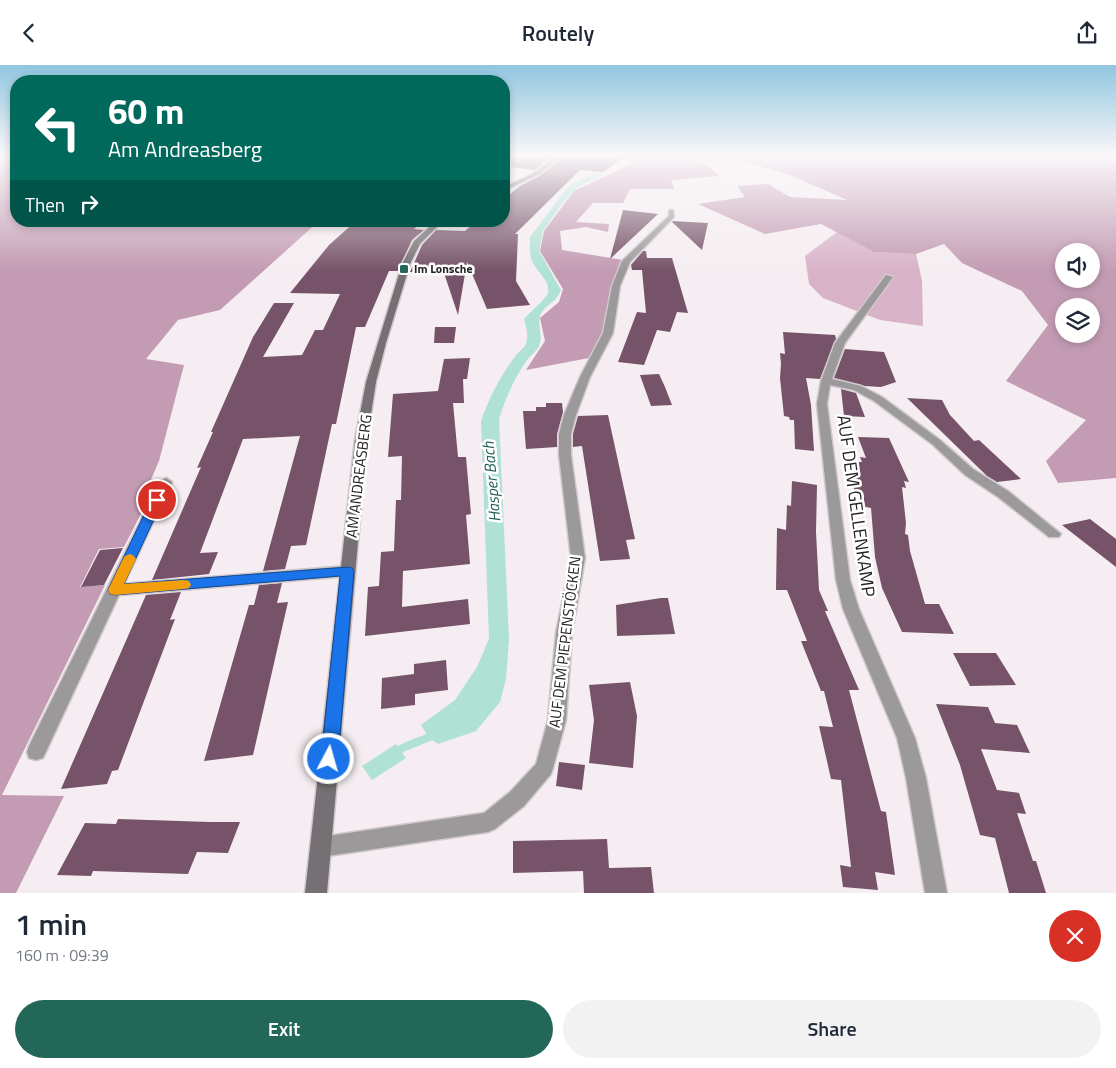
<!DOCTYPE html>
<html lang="en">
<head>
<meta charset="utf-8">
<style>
	:root { --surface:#fff; --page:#f2f2f3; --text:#1f2937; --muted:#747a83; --accent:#236759 }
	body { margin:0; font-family:"Titillium Web",sans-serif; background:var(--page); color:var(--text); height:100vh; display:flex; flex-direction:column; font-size:19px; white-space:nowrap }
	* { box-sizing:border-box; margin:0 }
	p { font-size:16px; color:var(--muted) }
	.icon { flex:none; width:28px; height:28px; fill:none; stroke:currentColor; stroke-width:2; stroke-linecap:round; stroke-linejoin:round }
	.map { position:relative; height:828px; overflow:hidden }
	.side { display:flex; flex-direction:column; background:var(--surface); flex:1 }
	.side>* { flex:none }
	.top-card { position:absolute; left:10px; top:10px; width:500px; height:152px; border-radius:20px; box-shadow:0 2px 8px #0003; background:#00695c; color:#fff; overflow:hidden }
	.fabs { position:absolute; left:1055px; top:178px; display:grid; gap:10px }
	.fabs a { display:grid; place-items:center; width:45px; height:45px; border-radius:50%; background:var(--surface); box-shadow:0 2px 8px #0003; font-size:25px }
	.pin { position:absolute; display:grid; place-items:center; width:42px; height:42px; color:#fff; margin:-21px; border:2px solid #fff; border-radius:50%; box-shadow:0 1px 5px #0007 }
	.me { position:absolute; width:55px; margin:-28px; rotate:6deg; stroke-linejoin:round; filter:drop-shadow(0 0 4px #0008) }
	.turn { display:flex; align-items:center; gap:18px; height:105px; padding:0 15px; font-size:22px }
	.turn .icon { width:65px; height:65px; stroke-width:2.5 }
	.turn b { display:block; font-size:35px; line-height:42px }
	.then { display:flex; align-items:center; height:48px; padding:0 15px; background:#0003; gap:10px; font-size:19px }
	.round { display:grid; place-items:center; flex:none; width:52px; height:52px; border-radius:26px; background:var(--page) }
	.headline { display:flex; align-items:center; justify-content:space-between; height:85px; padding:0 15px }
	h1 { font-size:30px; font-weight:600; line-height:38px }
	.primary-button { display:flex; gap:10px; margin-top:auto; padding:10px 15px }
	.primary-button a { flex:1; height:58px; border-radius:30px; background:var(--accent); color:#fff; font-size:20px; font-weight:600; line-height:58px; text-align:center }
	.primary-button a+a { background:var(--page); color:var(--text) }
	header { display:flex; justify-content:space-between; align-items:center; height:65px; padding:0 15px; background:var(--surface); font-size:22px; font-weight:600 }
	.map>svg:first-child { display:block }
	.green { fill:#d8b3c8 }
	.forest { fill:#c39cb3; fill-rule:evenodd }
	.water { fill:#afe2d4 }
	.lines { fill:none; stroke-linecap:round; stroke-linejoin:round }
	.stream { fill:#afe2d4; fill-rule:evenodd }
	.building { fill:#765368 }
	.minor-casing { stroke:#d0c8cc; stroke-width:3 }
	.secondary-casing { stroke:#d0c8cc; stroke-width:3 }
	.minor { fill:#9c999b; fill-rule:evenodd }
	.secondary { fill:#757073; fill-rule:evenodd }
	.route { fill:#1a73e8; stroke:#114b97 }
	.slow { fill:#f59e0b }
	.poi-dot { fill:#236759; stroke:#fff; stroke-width:2 }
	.labels { text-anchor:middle; stroke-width:5; stroke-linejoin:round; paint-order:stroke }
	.far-poi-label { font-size:12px; font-weight:bold; fill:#252224; stroke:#fff; text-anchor:start }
	.street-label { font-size:15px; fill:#252224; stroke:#fff }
	.water-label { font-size:16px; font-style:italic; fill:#226254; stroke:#fff }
	.near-street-label { font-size:18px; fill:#252224; stroke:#fff }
</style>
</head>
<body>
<header><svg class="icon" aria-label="back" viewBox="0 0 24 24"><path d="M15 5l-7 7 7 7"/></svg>Routely<svg class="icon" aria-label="share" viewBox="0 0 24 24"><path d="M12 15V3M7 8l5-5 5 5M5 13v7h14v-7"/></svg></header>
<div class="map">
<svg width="1116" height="828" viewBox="0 0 1116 828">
	<rect width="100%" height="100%" fill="#f5edf1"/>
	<path class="green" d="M837 167 874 187 916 189 922 216 923 261 880 255 823 233 809 219 805 191Z"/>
	<g class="forest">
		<path d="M0 90H16V156H319L220 245 178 255 146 294 184 300 159 396 150 417H157L124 482 99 484 80 522 105 520 2 730 64 731 16 828H0Z"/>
		<path d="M635 90H689L710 102 719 111 671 115 674 124H630L623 138H593L576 157 609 159 608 167 586 162 560 166 562 185 623 195 603 268 589 293 526 305 545 276 540 253 559 237 563 224 540 186 544 166 574 126 629 100Z"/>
		<path d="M723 90H1116V413L1058 418 1046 396 1086 355 1006 316 1048 260 1022 226 962 198 944 179 916 189 874 187 821 159 765 169 698 139 745 132 737 121 768 119 790 132 847 135 790 110ZM1091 186V214H1064V186ZM1091 241V269H1064V241Z"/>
	</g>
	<g class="water">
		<path d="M594 109 602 110 578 122 564 136 543 166 539 186 561 225C556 238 549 237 542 247 535 257 544 269 539 281 537 286 531 290 527 295 515 312 505 334 499 354L509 575 506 614 500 637 476 666 438 679 429 673 421 660 455 635 477 602 489 574 481 356C489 333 500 312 514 293 517 288 522 285 525 281 529 273 527 263 524 254 529 248 546 234 548 228 551 216 536 206 532 196 529 189 530 179 530 172L564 127 573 118Z"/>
		<path d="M396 679 406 693 372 715 362 701Z"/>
	</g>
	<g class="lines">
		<path class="stream" d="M435 666 438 667 440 670 438 673 403 687 397 692 394 693 391 692 389 689C396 678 423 671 435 666Z"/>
	</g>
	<g class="building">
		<path d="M512 90H554L535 105 511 102Z"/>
		<path d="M566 90H628L603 107 580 105 515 169H518L516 216 530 240 487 244 467 197 458 250 444 208 410 207 422 180 436 165 465 166 477 156H504V134L520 121 539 111Z"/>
		<path d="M623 145 658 149 610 194Z"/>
		<path d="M356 156 421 158 414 164 424 165 412 175 398 206H389L365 262H356L336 359H332L306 480 291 481 285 504 263 506 300 371 243 374 200 488 218 487 209 509 152 515 201 402 197 403 213 367H211L253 272 274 238H294L263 292 302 290 315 265H323L340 229 290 228 329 180Z"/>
		<path d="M673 156 708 158 702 185 672 157Z"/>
		<path d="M643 186H646L647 193H672L688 248 677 247 670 267 657 265 644 300 618 297 637 247 646 248 642 205H632L631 200Z"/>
		<path d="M435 262H456L454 278H434Z"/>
		<path d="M783 267 835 270 836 274 820 314 806 313 811 340 814 386 795 384 794 355H790L789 352 784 351 780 313 781 299 780 288 785 289Z"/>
		<path d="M845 284 884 287 896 317 881 322 865 321 834 313Z"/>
		<path d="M470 293 467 314H463L464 338H453L458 392H466L471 449 466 450 470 499 403 506 402 542 468 534 470 559 365 571 368 522 379 521 381 487 394 486 396 435H401L402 391 388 392 393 329 438 326 444 294Z"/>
		<path d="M659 309 665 322 672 340 651 341 640 310Z"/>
		<path d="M841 324 856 328 865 352 844 351Z"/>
		<path d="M907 333 942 335 950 350 974 376 979 375 1021 414 997 417 987 411Z"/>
		<path d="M546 338H562L563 347 557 369V382L526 384 523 346H536V342H546Z"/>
		<path d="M608 350 635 474 626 475 630 494 600 496 582 381 573 382V369L578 351Z"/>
		<path d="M858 372 889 373 909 417 904 416 906 423 902 422 906 458 905 469 908 470 910 486 925 539H939L954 569 902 567 882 523 875 492 871 443 855 440 852 397H862L860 392 866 393Z"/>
		<path d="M792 416 817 420 816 467 819 525 828 546H825L859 625H849L881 746 886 747 895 810 875 807 878 825 843 822 840 800 851 802 841 715 831 714 819 661 833 662 824 626H821L801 576H807L787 525H776L777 463 786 465 787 440 791 441Z"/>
		<path d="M1090 454 1116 474V502L1062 460Z"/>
		<path d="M123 483 104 520 81 522 100 485Z"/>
		<path d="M282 518 277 538 288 537 253 690 204 696 249 540H254L259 520Z"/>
		<path d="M181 527 170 555 175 554 118 705 112 706 107 719 61 724 146 530Z"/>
		<path d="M661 533H668L675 569 617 571 616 540Z"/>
		<path d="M953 588H996L1016 620 970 621Z"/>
		<path d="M446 595 448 625 415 629V640L381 644 382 613 414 609V599Z"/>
		<path d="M630 617 637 651 633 703 589 698 594 655 589 620Z"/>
		<path d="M936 639 988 642 995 658 1017 660 1030 688 981 684 997 725 1019 728 1026 749 1017 748 1033 796H1036L1046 828H1009L995 773 980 770 960 700Z"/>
		<path d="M559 697 585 700 582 725 556 721Z"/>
		<path d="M118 754 210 757H240L228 788 197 787 188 809 93 806 91 811 57 810 85 758 116 759Z"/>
		<path d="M607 774 609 803 651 802 654 828H584L583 806 513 808V776Z"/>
	</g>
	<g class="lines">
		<g class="minor-casing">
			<g id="minor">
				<path d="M669 145H673L674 152 630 197 620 221 613 268 590 312 576 350 571 369V390L585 493 572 568 566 655 553 703 551 709 524 741 495 764 488 767 321 792 314 789 311 782 314 775 321 772 484 748 510 727 536 699 548 655 556 568 571 493 559 390V369L564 350 580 312 603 268 612 221 622 196 669 151Z"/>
				<path d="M886 210 893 212 845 278 832 314 861 321 882 332 940 375 973 404 1008 426 1061 469 1059 472H1049L998 432 965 410 932 379 874 336 854 325 830 320 827 339 850 515 859 544 915 673 926 713 947 828H925L906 713 897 673 843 544 836 515 817 339 821 316 835 278Z"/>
				<path d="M166 413 172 417 124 519 348 501 353 502 355 506 353 510 348 511 119 530 43 693 36 695 29 693 27 687 29 681 160 417Z"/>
			</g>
		</g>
		<g class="secondary-casing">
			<g id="secondary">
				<path d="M557 90H564L538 110 504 126V122L534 108Z"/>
				<path d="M436 156H443L420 179 410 199 386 278 376 317 367 375 327 828H305L355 375 366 317 402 199 414 176Z"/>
			</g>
		</g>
		<use href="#minor" class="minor"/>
		<use href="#secondary" class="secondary"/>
	</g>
	<linearGradient id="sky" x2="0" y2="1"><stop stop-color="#91c6e0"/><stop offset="0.44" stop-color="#faf7f9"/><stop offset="1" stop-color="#faf7f9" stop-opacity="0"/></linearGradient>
	<rect width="1116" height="206" fill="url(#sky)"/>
	<path class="route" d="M157 432 163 435 124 519 348 502 352 503 354 506 338 694 335 699 329 702 323 699 321 694 340 511 115 530 110 529 108 525 151 435Z"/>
	<path class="slow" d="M130 489 134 491 136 494 124 519 184 515 189 516 191 520 189 523 184 524 115 530 110 529 108 525 123 494 125 491Z"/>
	<rect class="poi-dot" x="399" y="199" width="10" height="10" rx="2.5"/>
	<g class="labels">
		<g class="far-poi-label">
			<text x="414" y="208">Im Lonsche</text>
		</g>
		<g class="street-label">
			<text transform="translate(359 411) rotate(-83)" y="5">AM ANDREASBERG</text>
			<text transform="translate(565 577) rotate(-83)" y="5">AUF DEM PIEPENSTÖCKEN</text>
		</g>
		<g class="water-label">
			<text transform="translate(491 417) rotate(-95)" y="6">Hasper Bach</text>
		</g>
		<g class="near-street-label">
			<text transform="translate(856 441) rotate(82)" y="6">AUF DEM GELLENKAMP</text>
		</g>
	</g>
</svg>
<div class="fabs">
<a><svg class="icon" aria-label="sound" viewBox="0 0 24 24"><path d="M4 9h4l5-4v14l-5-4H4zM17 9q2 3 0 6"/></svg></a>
<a><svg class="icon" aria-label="layers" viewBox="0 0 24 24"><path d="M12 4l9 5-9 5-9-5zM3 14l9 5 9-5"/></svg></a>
</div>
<div class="pin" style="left:157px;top:435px;background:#d93025"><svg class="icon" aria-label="arrive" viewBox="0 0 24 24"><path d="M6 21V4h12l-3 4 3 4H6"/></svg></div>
<svg class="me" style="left:329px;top:694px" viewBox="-20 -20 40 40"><circle r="17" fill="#1a73e8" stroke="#fff" stroke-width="3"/><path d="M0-11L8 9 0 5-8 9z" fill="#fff"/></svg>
<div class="top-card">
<div class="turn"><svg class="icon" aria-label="left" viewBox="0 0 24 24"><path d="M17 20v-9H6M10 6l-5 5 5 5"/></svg><div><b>60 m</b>Am Andreasberg</div></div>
<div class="then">Then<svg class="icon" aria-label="right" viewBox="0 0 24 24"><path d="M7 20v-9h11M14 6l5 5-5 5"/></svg></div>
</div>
</div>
<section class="side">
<div class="headline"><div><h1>1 min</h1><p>160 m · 09:39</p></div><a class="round" style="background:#d93025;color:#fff"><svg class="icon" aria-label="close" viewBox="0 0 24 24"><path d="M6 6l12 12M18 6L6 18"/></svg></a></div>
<div class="primary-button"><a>Exit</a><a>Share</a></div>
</section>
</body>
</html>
